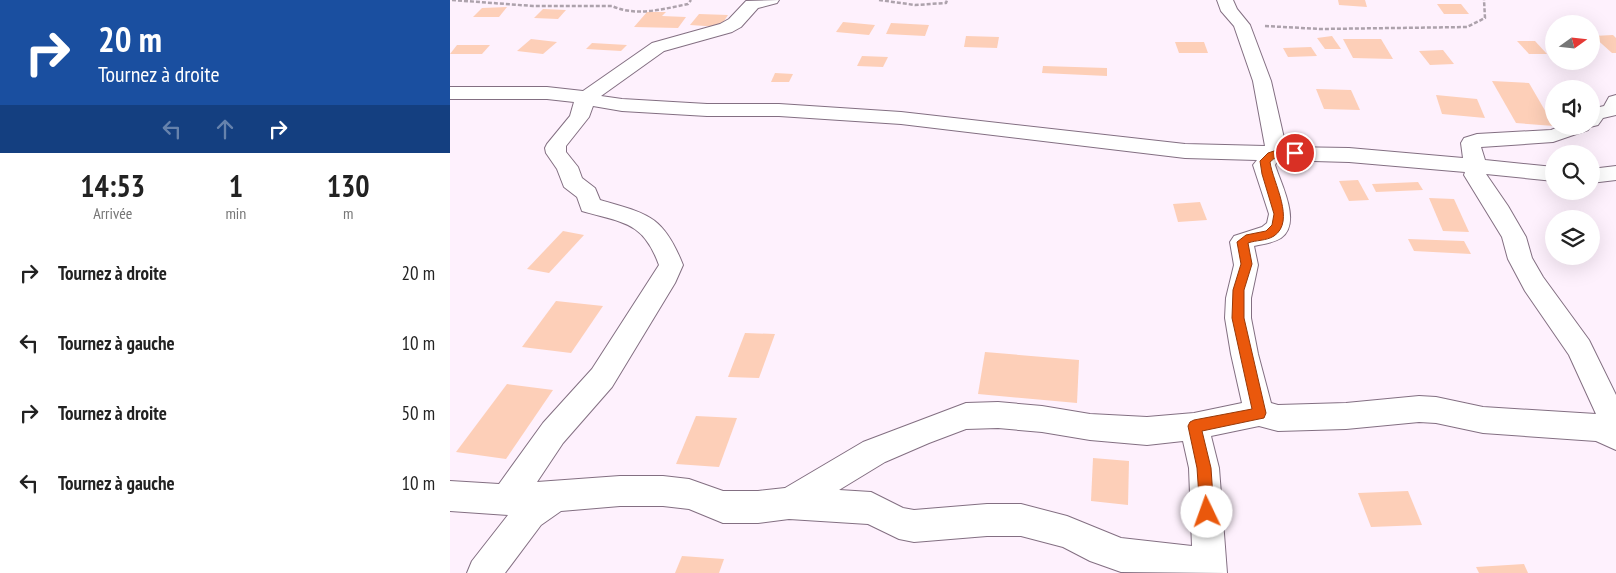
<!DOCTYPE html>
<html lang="fr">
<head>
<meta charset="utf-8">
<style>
	:root { --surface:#fff; --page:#f6f6f6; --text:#222; --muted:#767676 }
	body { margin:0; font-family:"PT Sans Narrow",sans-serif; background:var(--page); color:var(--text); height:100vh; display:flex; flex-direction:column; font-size:19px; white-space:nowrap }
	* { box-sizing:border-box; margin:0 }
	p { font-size:16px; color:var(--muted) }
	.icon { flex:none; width:28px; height:28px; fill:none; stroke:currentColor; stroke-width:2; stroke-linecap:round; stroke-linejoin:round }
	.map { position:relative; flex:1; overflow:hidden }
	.sheet { display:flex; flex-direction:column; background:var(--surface); width:450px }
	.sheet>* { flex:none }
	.hud { background:#1a4fa0; color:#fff; overflow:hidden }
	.needle { width:32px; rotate:75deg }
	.fabs { position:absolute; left:1095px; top:15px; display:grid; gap:10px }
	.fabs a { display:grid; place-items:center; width:55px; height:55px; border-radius:50%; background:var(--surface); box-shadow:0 5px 20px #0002; font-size:25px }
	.pin { position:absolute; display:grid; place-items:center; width:42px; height:42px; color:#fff; margin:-21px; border:2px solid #fff; border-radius:50%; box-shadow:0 1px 5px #0007 }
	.me { position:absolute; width:55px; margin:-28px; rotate:357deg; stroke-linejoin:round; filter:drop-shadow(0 0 4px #0008) }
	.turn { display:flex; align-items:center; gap:18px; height:105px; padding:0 15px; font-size:22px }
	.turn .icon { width:65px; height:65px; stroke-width:2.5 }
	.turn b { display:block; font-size:35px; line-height:42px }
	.lanes { display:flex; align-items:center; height:48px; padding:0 15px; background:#0003; justify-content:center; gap:25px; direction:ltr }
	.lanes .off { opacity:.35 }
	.eta { display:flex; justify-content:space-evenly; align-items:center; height:85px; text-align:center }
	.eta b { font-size:30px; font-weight:800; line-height:35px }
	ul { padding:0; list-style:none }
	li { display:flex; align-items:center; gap:15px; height:70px; padding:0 15px }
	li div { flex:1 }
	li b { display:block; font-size:19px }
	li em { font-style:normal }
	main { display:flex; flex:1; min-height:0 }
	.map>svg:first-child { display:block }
	.building { fill:#fdcfb8 }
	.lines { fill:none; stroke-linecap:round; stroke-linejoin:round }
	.street-casing { stroke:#836f82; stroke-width:2 }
	.path { stroke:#ada2ac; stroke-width:2.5; stroke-dasharray:4 2; stroke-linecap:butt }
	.street { fill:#fff; fill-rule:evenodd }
	.route { fill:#ea580c; stroke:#983908 }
</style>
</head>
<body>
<main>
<section class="sheet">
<div class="hud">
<div class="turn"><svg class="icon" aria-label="right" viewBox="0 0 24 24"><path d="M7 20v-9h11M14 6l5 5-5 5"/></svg><div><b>20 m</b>Tournez à droite</div></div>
<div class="lanes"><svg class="icon off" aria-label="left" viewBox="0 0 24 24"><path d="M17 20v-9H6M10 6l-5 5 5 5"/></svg><svg class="icon off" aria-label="ahead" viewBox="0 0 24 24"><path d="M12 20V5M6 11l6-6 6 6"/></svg><svg class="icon" aria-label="right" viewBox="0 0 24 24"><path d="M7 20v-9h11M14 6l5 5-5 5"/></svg></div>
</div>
<div class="eta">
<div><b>14:53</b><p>Arrivée</p></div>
<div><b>1</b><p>min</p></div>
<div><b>130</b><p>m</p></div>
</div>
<ul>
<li><svg class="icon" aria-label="right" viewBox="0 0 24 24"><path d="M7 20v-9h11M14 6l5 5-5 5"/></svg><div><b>Tournez à droite</b></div><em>20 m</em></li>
<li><svg class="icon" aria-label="left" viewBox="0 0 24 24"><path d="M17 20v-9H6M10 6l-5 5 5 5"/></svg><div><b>Tournez à gauche</b></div><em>10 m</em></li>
<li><svg class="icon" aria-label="right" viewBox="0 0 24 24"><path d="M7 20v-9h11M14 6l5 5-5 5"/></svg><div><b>Tournez à droite</b></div><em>50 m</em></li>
<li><svg class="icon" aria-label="left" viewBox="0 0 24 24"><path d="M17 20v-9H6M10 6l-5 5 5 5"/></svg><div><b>Tournez à gauche</b></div><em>10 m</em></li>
</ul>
</section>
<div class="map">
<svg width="1166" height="573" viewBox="0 0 1166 573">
	<rect width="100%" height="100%" fill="#fef1fd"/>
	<g class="building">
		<path d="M888 0H915L917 7 889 5Z"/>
		<path d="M987 4H1011L1019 14H994Z"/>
		<path d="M57 7 49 17H23L32 8Z"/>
		<path d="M93 9 116 10 108 19 84 18Z"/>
		<path d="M197 12H216L212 16 236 17 228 28 184 27Z"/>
		<path d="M249 14 278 15 270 27 240 25Z"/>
		<path d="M393 22 425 25 419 35 386 32Z"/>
		<path d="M441 23 479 25 475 36 436 34Z"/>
		<path d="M1163 35 1166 38V53H1162L1143 36Z"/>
		<path d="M516 36 549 37 547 48 514 47Z"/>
		<path d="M882 36 891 49H875L867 38Z"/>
		<path d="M81 39 107 42 93 54 67 51Z"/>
		<path d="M893 39H931L943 59 903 58Z"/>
		<path d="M1067 41H1085L1097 54H1079Z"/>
		<path d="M725 42H754L758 53H729Z"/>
		<path d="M142 43 177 45 171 51 136 49Z"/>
		<path d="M7 45H40L32 54H0Z"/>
		<path d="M861 47 867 56 838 57 833 48Z"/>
		<path d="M993 50 1004 64 980 65 969 51Z"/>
		<path d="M412 56 438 57 433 67 407 66Z"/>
		<path d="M593 66 657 68V76L592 73Z"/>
		<path d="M325 73 343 74 339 82H321Z"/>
		<path d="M1042 81 1079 83 1104 126 1066 123Z"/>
		<path d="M866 89 901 90 910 110 874 109Z"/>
		<path d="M986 95 1027 99 1035 118 992 114Z"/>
		<path d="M908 180 919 200 899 201 889 181Z"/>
		<path d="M968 182 973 190 926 192 922 184Z"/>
		<path d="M979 198 1004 199 1019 232 993 231Z"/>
		<path d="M750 202 757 220 728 222 723 204Z"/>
		<path d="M113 231 134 235 99 273 77 269Z"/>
		<path d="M958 239 1014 241 1021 254 964 251Z"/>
		<path d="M106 301 153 306 121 353 72 347Z"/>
		<path d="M295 333 325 334 309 378 278 377Z"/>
		<path d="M535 352 629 360 627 403 528 394Z"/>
		<path d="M57 384 103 390 56 459 6 452Z"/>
		<path d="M246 416 287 418 269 467 226 464Z"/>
		<path d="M643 458 679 461 678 505 641 501Z"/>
		<path d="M958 491 972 525 921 527 908 493Z"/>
		<path d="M232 556 274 559 269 573H225Z"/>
		<path d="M1074 564 1078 573H1029L1026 567Z"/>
	</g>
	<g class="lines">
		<g class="street-casing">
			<g id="street">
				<path d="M329 0 327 3 308 8 291 27 282 32 214 51 151 96 172 99 257 104H329L451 112 735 144 815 146 803 81 784 26 771 11 767 0H783L787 9 800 25 821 81 836 147 899 148 1013 158 1011 143 1014 138 1027 134 1101 130 1111 126H1141V109L1154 106 1159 97 1166 95V115L1153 118 1148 125 1140 127 1138 130 1103 142 1031 147 1035 160 1104 167V181L1036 174 1058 206 1076 237 1082 258 1093 277 1139 340 1166 395V450L1146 441 1033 433 986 423 969 422 896 429 828 431 809 426 761 436 769 468 777 573 671 572 640 561 613 547 571 536H537L464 542 449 539 418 524 339 519 308 523H273L239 509 213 506H170L111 511 91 525 55 573H17L22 561 58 515 0 511V481L49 484 93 423 142 369 209 265C193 221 173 223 132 211L127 197 114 187 107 169 96 153 95 148 97 144 120 116 124 102 97 99H0V87H97L133 91 202 43 270 24 279 19 296 1ZM143 106 172 111 257 116H329L451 124 735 158 807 160 803 165 819 214 817 223 812 227 784 236 780 242 784 265 776 298 775 318 781 354 792 403 744 413 697 417 640 414 592 406 548 402 516 403 413 442 335 488 308 491H273L239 479 213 476H170L87 482 113 443 162 387 225 283 233 265C213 215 198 214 150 200L145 188 132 178 128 167 116 152V146L139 117ZM828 160 899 162 1015 172 1014 175 1052 237 1058 259 1075 291 1119 355 1146 414 1033 407 986 397 969 396 896 403 828 405 821 403 808 354 801 318V298L808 265 804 246C813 244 823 243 831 238 852 223 831 184 825 165ZM548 428 592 432 640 440 697 445 733 441 739 468 742 546 671 538 617 516 571 504H537L464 510 453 508 421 492 389 490 435 462 479 443 516 429Z"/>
				<path d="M1166 166V180L1141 183V169Z"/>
			</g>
		</g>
		<g class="path">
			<path d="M2 0 83 6H162C186 17 213 9 238 4L241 0"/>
			<path d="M429 0 465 5 496 3 497 0"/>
			<path d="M815 26 871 29 1017 27 1035 18 1034 0"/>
		</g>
		<use href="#street" class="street"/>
	</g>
	<path class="route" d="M827 150H845L850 153C841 161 829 152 820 162 823 183 846 221 824 236 816 241 806 240 798 243L802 264 794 290V318L816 413 814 418 809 419 752 431 761 468 764 512 762 518 757 520 752 518 750 512 747 468 738 426 740 422 744 420 802 409 782 318 783 290 791 264 787 242 796 235 816 231 822 225 824 214 812 174 810 161 818 153Z"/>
</svg>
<div class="fabs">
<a><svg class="needle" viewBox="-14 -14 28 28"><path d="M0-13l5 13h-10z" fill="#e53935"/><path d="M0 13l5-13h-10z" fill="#767676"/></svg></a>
<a><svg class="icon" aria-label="sound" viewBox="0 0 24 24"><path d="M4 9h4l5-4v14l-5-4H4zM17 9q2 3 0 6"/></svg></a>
<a><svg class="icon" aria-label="search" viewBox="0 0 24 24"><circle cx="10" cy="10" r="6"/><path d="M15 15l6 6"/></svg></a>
<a><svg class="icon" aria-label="layers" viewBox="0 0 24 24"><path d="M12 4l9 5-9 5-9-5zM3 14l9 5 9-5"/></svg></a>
</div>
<div class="pin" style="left:845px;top:153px;background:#d93025"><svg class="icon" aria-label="arrive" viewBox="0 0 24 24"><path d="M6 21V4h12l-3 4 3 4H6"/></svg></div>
<svg class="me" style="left:757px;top:512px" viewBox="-20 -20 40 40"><circle r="19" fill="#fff"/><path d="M0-13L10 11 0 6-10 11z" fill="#ea580c"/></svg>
</div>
</main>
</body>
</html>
